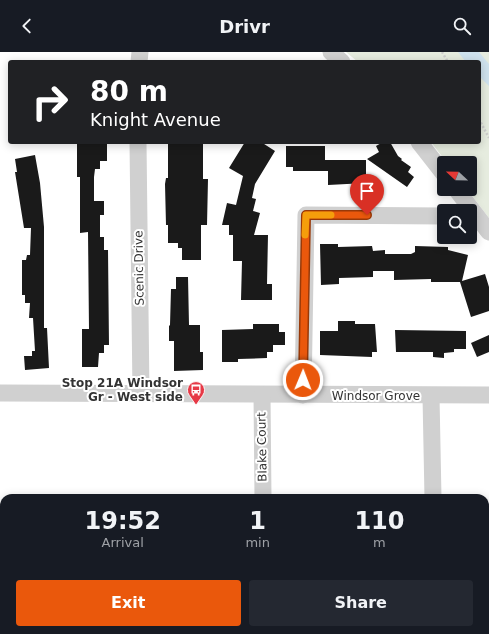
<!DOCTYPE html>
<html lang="en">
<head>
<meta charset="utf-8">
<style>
	:root { --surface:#171b24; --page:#242831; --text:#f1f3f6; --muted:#9ea1a6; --accent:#ea580c }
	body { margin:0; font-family:"DejaVu Sans",sans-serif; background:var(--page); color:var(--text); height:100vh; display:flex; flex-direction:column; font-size:15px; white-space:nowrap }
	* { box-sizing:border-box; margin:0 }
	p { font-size:13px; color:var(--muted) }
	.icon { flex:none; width:22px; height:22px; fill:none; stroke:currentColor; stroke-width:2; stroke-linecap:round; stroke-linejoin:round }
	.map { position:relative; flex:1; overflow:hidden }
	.sheet { position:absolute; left:0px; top:442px; width:489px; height:140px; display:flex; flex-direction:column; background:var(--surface); border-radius:12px 12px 0 0; box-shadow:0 2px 10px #0003 }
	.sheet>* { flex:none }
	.banner { position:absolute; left:8px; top:8px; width:473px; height:84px; border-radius:4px; box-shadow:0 2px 10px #0003; background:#202124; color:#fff; overflow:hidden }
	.needle { width:26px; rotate:292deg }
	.buttons { position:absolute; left:437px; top:104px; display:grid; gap:8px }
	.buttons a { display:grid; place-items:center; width:40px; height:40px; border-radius:4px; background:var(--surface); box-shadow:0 2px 10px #0003; font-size:20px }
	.pin { position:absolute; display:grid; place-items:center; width:34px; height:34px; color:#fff; margin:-41px -17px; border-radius:50% 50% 50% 0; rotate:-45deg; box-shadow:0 0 4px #0007 }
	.pin .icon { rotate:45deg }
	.me { position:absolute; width:44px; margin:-22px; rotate:1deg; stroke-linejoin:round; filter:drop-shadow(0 0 3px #0008) }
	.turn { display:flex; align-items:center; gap:14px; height:84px; padding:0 16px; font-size:18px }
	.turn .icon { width:52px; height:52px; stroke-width:2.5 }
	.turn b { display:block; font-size:28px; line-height:34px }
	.eta { display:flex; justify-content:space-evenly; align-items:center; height:68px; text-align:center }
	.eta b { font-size:24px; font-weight:700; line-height:28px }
	.action { display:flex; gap:8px; margin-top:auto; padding:8px 16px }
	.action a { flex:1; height:46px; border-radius:4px; background:var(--accent); color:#fff; font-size:16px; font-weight:700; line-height:46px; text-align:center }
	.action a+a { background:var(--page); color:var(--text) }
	header { display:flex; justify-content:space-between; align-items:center; height:52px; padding:0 16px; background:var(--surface); font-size:18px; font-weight:700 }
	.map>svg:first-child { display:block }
	.green { fill:#e6ecdf }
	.water { fill:#cfe2ee }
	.building { fill:#1a1a1a }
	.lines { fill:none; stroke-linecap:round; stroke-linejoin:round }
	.path { stroke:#cdcdcd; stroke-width:2.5; stroke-dasharray:2 2; stroke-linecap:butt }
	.minor { stroke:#d0d0d0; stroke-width:17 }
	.route-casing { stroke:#983908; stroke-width:10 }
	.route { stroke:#ea580c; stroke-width:7 }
	.slow { stroke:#f59e0b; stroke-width:7 }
	.labels { text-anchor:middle; stroke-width:4; stroke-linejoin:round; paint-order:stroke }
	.street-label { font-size:12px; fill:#333; stroke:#fff }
	.poi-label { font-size:12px; font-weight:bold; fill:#333; stroke:#fff; text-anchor:end }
</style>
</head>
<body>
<header><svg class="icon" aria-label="back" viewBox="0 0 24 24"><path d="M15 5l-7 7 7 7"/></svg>Drivr<svg class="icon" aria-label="search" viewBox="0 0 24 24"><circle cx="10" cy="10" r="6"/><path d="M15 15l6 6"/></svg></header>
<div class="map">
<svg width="489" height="582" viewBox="0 0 489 582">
	<rect width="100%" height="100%" fill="#fff"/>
	<g class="green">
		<path d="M346 0H489V166L467 137H470V111H447L431 90H479V10H358Z"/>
		<path d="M0 479H4V578H383V582H0Z"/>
	</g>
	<path class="water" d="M458 0H479L489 12V34L479 24V10H466Z"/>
	<g class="building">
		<path d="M203 90V127H208L207 173H201V208H182V196H178V191H168V173H166L165 132 166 126H168V91Z"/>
		<path d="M245 90H261L275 99 255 132 252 146 256 147 253 159 260 161 254 183H268L267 232H272V248H241L242 209H233V183H229V173H222L227 151 236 153 243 124 229 116Z"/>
		<path d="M383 90H390L398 104 402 107 401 108 411 115 408 120 414 125 407 135 367 107 379 100 376 94Z"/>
		<path d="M77 92H107V109H100V117H95L94 125V149H104V163H100V185H104V198H108L109 293H104V301H99L98 315H82V277H89L88 180 80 181V125H77Z"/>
		<path d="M286 94H325V108H366V131L328 133V119H293V115H286Z"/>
		<path d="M35 103 40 131 44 175V276H47L49 316 25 318 24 304H32V299H35L33 266H29L30 251H25V243H22V208H26L27 203H30L31 176H24L15 120H17L15 107Z"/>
		<path d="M320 192H338V195L372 194 373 199 385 198V202H411L415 200V194L448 195V198L468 203 462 229 485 222 489 235V259L471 265 460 230H431V227L394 228V219H373V225L339 226V232L321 233Z"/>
		<path d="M176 225H188L189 273H200V300H203V318L174 319V289H169V274L170 273 171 237H176Z"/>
		<path d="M338 269H355V272H375L377 300H372V305L320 303V279H338Z"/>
		<path d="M253 272H279V280H285V293H273V300H267V306L238 307V310H222V278L253 277Z"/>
		<path d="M395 278 466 279V297H454V300L444 301V306L433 305V300H396Z"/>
		<path d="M489 283V300L477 305 471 291Z"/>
	</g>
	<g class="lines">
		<g class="path">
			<path d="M442 0 448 10"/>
			<path d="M479 67 489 86"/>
			<path d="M0 501H4"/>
			<path d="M41 582 47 578"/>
		</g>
		<g class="minor">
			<path d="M331 0 342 10"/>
			<path d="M139 10 140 0"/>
			<path d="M138 90 141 342"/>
			<path d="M419 90 444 122"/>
			<path d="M456 137 489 180"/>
			<path d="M0 341 489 343"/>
			<path d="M262 343 263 446"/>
			<path d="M303 343 306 163 444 164"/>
			<path d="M431 344 433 446"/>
			<path d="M434 578V582"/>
		</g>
	</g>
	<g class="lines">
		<g class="route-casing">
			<path id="route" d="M303 328 306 163H367"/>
		</g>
		<use href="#route" class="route"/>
		<path class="slow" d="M305 183 306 163H331"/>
	</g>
	<defs>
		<g id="bus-pin" transform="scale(0.9)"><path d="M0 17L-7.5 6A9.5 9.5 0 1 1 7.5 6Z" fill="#e63946" stroke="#fff"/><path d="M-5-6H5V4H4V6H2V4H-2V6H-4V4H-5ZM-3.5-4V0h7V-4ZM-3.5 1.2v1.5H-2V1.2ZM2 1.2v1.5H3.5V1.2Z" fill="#fff"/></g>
	</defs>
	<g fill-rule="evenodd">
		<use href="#bus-pin" x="196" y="338"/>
	</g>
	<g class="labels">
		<g class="street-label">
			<text transform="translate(139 216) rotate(-91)" y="4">Scenic Drive</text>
			<text x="376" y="348">Windsor Grove</text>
			<text transform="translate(262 395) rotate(-91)" y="4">Blake Court</text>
		</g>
		<g class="poi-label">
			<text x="183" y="335">Stop 21A Windsor<tspan x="183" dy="14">Gr - West side</tspan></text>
		</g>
	</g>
</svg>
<div class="buttons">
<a><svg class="needle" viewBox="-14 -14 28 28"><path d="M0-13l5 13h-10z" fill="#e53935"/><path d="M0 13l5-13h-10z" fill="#9ea1a6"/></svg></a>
<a><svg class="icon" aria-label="search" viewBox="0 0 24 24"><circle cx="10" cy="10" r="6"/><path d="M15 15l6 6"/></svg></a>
</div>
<div class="pin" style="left:367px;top:163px;background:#d93025"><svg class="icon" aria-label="arrive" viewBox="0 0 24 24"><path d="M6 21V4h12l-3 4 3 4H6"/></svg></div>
<svg class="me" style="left:303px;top:328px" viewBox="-20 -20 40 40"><circle r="17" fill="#ea580c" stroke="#fff" stroke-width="3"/><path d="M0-11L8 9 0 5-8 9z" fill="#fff"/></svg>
<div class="banner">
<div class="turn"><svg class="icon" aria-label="right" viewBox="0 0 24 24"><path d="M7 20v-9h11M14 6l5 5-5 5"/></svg><div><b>80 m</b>Knight Avenue</div></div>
</div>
<section class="sheet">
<div class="eta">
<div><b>19:52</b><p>Arrival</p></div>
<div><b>1</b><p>min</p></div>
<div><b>110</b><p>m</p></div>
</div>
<div class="action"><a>Exit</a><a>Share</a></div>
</section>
</div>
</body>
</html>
